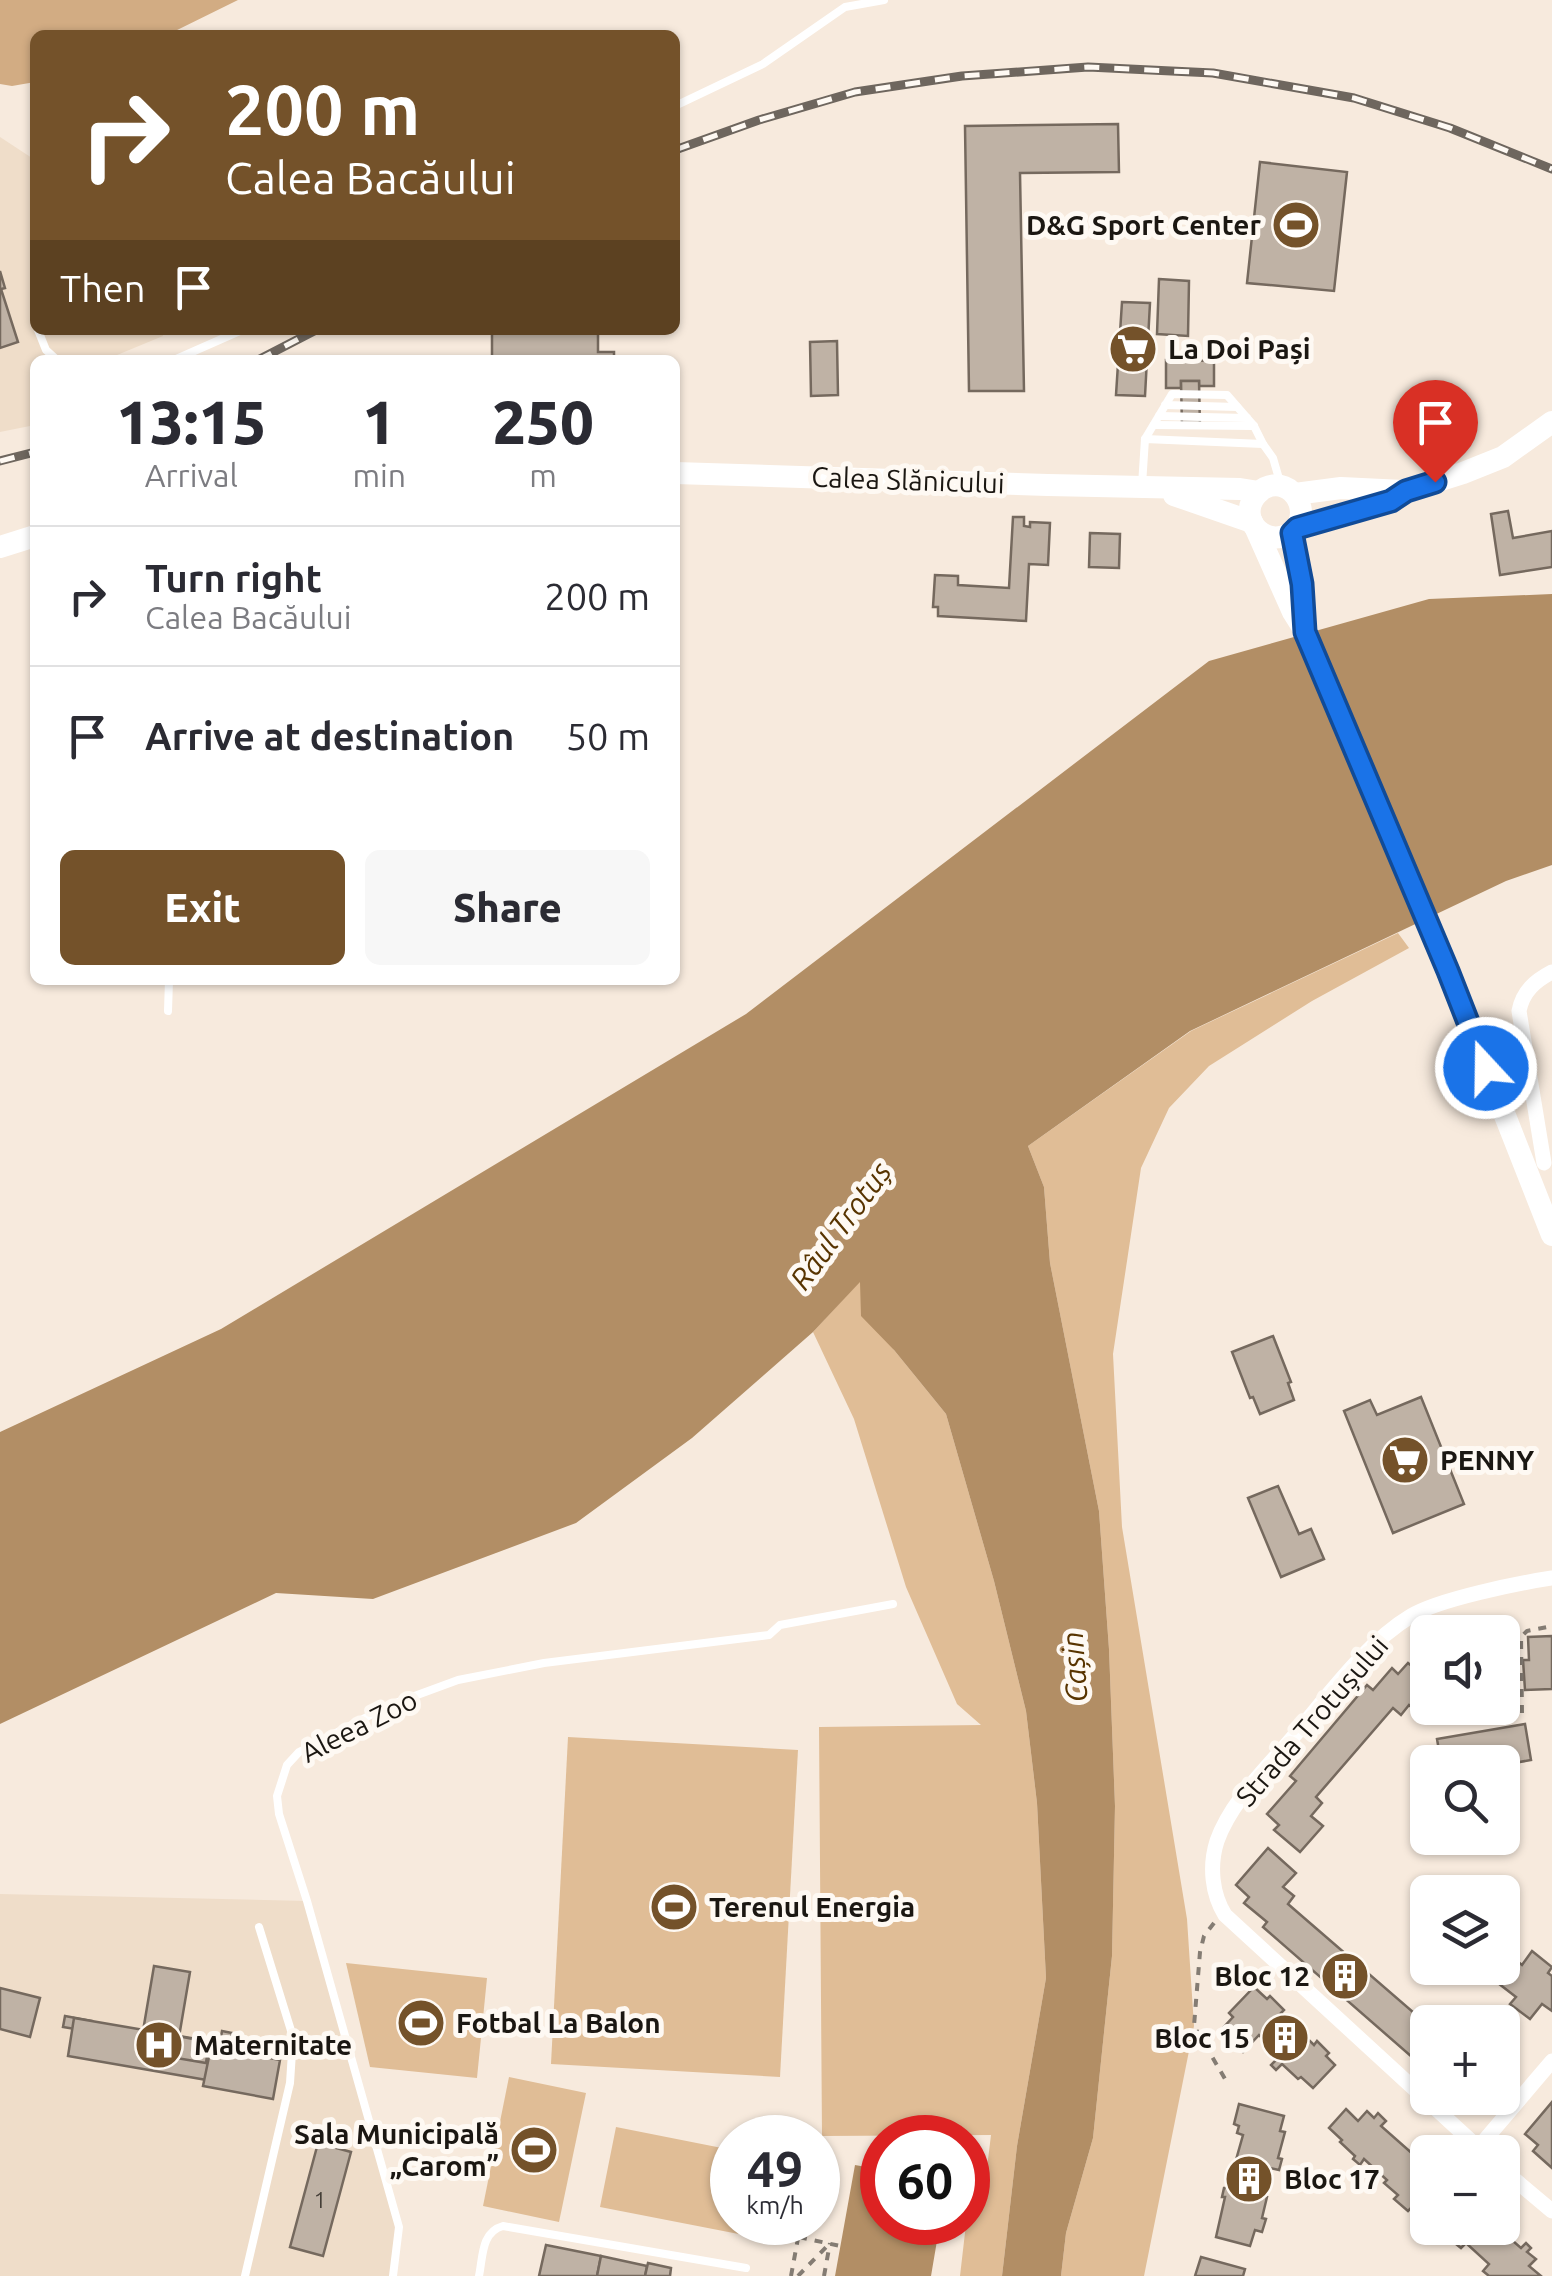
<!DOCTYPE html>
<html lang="en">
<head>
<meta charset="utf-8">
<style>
	:root { --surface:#fff; --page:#f7f7f7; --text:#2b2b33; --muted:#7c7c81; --line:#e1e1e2; --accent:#74522a }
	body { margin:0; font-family:Ubuntu,sans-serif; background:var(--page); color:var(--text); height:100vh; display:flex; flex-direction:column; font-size:38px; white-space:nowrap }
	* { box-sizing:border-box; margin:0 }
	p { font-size:32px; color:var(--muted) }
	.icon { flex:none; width:55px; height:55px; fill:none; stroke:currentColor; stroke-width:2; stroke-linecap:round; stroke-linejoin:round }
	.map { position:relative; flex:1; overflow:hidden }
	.sheet { position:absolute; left:30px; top:355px; width:650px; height:630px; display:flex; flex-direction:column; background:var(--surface); border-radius:15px; box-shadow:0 2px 8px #0004 }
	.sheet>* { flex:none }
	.guide { position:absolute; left:30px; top:30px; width:650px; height:305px; border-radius:15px; box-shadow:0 2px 8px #0004; background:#74522a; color:#fff; overflow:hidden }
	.fabs { position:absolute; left:1410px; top:1615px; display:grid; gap:20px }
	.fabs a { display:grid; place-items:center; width:110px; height:110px; border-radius:15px; background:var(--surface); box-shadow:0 2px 8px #0004; font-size:50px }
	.speed { position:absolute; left:710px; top:2115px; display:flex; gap:20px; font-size:50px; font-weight:700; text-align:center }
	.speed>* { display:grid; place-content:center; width:130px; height:130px; border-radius:50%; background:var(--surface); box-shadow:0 2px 8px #0004; line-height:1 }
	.speed small { font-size:25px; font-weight:400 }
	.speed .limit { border:15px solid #d22; background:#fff; color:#111 }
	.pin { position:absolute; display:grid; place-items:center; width:85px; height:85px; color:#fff; margin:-102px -42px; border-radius:50% 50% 50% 0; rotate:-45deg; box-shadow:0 0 10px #0007 }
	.pin .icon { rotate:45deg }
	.me { position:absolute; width:110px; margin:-55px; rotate:339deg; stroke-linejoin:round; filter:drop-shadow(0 0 8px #0008) }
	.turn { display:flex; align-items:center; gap:35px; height:210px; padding:0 30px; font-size:45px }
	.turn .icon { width:130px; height:130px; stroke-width:2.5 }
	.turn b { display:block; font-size:70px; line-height:85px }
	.then { display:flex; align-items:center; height:95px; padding:0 30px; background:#0003; gap:20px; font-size:38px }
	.eta { display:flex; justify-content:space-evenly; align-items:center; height:170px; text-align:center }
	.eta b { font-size:60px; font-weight:800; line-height:70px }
	.primary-button { display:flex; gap:20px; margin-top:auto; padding:20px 30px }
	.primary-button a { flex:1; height:115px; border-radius:15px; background:var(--accent); color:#fff; font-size:40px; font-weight:800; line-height:115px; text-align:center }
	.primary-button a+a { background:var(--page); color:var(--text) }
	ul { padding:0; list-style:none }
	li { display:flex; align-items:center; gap:30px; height:140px; padding:0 30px; border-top:2px solid var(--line) }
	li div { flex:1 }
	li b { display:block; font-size:38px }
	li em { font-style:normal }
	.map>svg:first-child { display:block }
	.built { fill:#efddc9 }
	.green { fill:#e0bd96 }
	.forest { fill:#d2ac83 }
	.water { fill:#b28e65 }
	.building { fill:#bfb2a5; stroke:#75695e; stroke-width:2.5 }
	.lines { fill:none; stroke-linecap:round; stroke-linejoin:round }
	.path { stroke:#847c73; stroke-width:4; stroke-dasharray:8 8; stroke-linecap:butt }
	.lane { stroke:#fff; stroke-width:8 }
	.street { stroke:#fff; stroke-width:15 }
	.primary { stroke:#fff; stroke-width:22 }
	.rail-casing { stroke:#6e665e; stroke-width:9 }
	.rail { stroke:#fef9f3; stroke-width:5; stroke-dasharray:15; stroke-linecap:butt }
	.route-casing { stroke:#114b97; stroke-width:25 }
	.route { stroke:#1a73e8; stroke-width:18 }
	.labels { text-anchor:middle; stroke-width:10; stroke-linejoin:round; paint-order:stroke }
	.number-label { font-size:22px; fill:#443e37 }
	.poi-label { font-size:28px; font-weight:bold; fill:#1b1712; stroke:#fef9f3; text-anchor:start }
	.street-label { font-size:28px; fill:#1b1712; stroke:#fef9f3 }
	.water-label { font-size:30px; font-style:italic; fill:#583400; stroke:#fef9f3 }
</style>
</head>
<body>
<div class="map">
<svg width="1552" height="2276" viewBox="0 0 1552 2276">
	<rect width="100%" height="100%" fill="#f7eadd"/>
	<g class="built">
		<path d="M0 137 35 160V330H162L163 336 105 360H35V425L0 432Z"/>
		<path d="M0 1894 307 1901 399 2227 393 2276H0Z"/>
	</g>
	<g class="green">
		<path d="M1398 933 1409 948 1312 1001 1209 1066 1169 1108 1141 1168 1113 1354 1122 1527 1187 1919 1194 2026 1144 2276H1061L1066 2233 1093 2138 1112 1956 1115 1806 1109 1649 1099 1511 1050 1263 1044 1187 1028 1146 1191 1031Z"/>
		<path d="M860 1281 894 1350 946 1414 994 1581 1026 1711 1037 1803 1046 1978 1017 2146 1002 2276H960L966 2224 986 2176 991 2135 822 2136 819 1727 981 1725 957 1704 906 1587 854 1419 813 1332Z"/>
		<path d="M568 1737 798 1750 780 2077 551 2064Z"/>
		<path d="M346 1963 487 1978 477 2078 370 2067Z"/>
		<path d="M509 2077 586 2093 559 2222 483 2206Z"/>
		<path d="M616 2127 732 2150V2222L757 2223 754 2237 600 2207Z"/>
	</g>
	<path class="forest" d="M0 0H238L167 35H35V82L12 86 0 84Z"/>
	<g class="water">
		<path d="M1552 594V865L1506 881 1190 1031 1028 1146 1044 1187 1050 1263 1099 1511 1109 1649 1115 1806 1112 1956 1093 2138 1066 2233 1061 2276H1002L1017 2146 1046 1978 1037 1803 1026 1711 994 1581 946 1414 894 1350 861 1316 860 1282 813 1332 692 1438 576 1523 373 1599 276 1593 0 1724V1432L221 1329 746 1014 1209 661 1429 599Z"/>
		<path d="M855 2165 882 2170V2222L940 2223 931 2276H835Z"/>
	</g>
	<g class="building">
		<path d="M1118 124 1119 172 1020 173 1024 391H969L965 126Z"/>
		<path d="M1260 162 1347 172 1334 291 1247 283Z"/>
		<path d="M0 271 5 288 1 289 18 342 0 348Z"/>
		<path d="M1159 279 1189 281 1188 336 1157 334Z"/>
		<path d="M1122 302 1150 303 1145 396 1116 395Z"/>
		<path d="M492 330H598V352H614V360H492Z"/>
		<path d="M837 341 838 395 811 396 810 342Z"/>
		<path d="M1166 360 1214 361V386H1199V381H1181V388H1166Z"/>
		<path d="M1181 381H1199L1200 427H1182Z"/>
		<path d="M1508 511 1513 538 1552 531V567L1500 575 1491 514Z"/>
		<path d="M1013 517H1024V526L1030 527V522L1050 523 1048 565 1029 564 1026 621 938 616V607H933L935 575 958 576V585L1009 588Z"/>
		<path d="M1090 533 1120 534 1119 568 1089 567Z"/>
		<path d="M1273 1336 1291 1382 1288 1383 1294 1400 1260 1414 1253 1397 1250 1398 1232 1352Z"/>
		<path d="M1421 1397 1464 1504 1393 1533 1344 1411 1370 1400 1377 1415Z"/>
		<path d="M1278 1486 1299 1534 1311 1529 1324 1559 1281 1577 1248 1498Z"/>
		<path d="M1552 1636V1689L1525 1690 1523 1660H1529L1528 1637Z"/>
		<path d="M1408 1663 1428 1679V1707L1421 1715 1409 1705 1401 1715 1393 1708 1316 1797 1322 1803 1311 1816 1323 1826 1300 1852 1274 1830 1279 1825 1267 1814 1296 1781 1290 1776 1367 1685 1373 1690 1392 1668 1398 1674Z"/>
		<path d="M1525 1724 1531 1760 1502 1765V1762H1441L1437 1739Z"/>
		<path d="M1268 1848 1296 1873 1283 1887 1294 1896 1288 1904 1428 2025V2071L1263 1927 1267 1922 1244 1903 1249 1897 1236 1885Z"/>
		<path d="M1532 1951 1552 1967 1548 1973 1552 1976V2011L1542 2004 1530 2019 1510 2004 1516 1997 1494 1980 1512 1957 1522 1965Z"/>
		<path d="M154 1966 190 1972 179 2037 143 2031Z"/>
		<path d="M1254 1987 1267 1999 1270 1996 1284 2010 1281 2013 1314 2045 1317 2041 1329 2053 1326 2056 1335 2065 1313 2088 1301 2077 1298 2079 1282 2064 1276 2070 1271 2065 1280 2056 1259 2035 1243 2052 1221 2030 1233 2017 1229 2013Z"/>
		<path d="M0 1988 40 1998 30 2037 0 2029Z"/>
		<path d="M65 2016 92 2021 88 2040 73 2038 75 2029 63 2027Z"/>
		<path d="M74 2018 220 2043 222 2031 232 2033 224 2083 68 2056Z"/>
		<path d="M152 2025 173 2029 172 2035 209 2042 206 2063 147 2053Z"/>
		<path d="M211 2047 280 2060 273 2099 203 2086Z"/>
		<path d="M1552 2102V2168L1533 2151 1538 2145 1525 2134Z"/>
		<path d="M1239 2104 1284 2116 1280 2131 1285 2132 1278 2158 1282 2159 1279 2170 1270 2168 1263 2196 1267 2197 1262 2218 1266 2219 1262 2232 1255 2230 1250 2246 1216 2237 1225 2197H1222L1224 2188H1228L1243 2135 1237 2133 1239 2126 1234 2124Z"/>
		<path d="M1346 2109 1358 2121 1367 2111 1374 2118 1378 2113 1386 2121 1381 2126 1423 2163 1428 2159V2217L1414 2205 1408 2211 1394 2199 1398 2195 1384 2183 1387 2180 1364 2159 1360 2165 1353 2159 1355 2156 1340 2142 1342 2140 1329 2128Z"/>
		<path d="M318 2143 351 2152 323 2256 290 2247Z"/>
		<path d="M1428 2228H1498L1521 2248 1526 2243 1531 2248 1527 2252 1536 2259 1529 2266 1541 2276H1489L1483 2271 1489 2264 1466 2243 1461 2248 1446 2236 1442 2241Z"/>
		<path d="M546 2245 601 2256 597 2276H539Z"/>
		<path d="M601 2256 647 2266 645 2276H597Z"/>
		<path d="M1201 2257 1245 2269 1243 2276H1195Z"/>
		<path d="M648 2263 671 2268 670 2276H645Z"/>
	</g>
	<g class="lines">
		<g class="path">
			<path d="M1522 1713 1521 1637 1527 1631 1552 1626"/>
			<path d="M1214 1923 1204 1936 1200 1952 1194 2026 1228 2084"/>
			<path d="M818 2148 822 2136"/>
			<path d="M799 2237 840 2246"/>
			<path d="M791 2276 801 2222"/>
			<path d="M798 2276 830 2243"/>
			<path d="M824 2276 830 2243"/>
		</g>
		<g class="lane">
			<path d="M675 106 763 64 845 7 884 0"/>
			<path d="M35 322V323"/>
			<path d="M38 330 46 350 57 360"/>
			<path d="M174 360 242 330"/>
			<path d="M1165 405 1237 407"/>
			<path d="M1159 416 1247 418"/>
			<path d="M1154 425 1254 426"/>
			<path d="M1145 439 1172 394 1227 395 1254 426 1263 444"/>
			<path d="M1142 485 1145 439 1263 444 1273 458 1280 482"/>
			<path d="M168 1011 169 980"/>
			<path d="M245 2276 290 2083 293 2037 259 1927"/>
			<path d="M393 2276 399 2227 307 1901 279 1814 277 1796 287 1765 299 1752 390 1705 458 1680 544 1663 769 1635 780 1625 893 1604"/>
			<path d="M479 2276C483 2257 481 2232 503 2226L746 2268"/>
		</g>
		<g class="street">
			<path d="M1544 1163 1519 1011C1523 991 1535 981 1552 972"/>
			<path d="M1478 2148 1552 2061"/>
			<path d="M1483 2152 1225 1915C1212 1894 1209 1866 1217 1841 1231 1801 1267 1768 1294 1736 1328 1696 1366 1643 1411 1616 1439 1599 1519 1583 1552 1578"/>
			<path d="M1502 2169 1552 2211"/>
		</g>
		<g class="primary">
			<path d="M675 473 1048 485 1240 489 1259 492"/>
			<path d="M1295 494 1341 488 1403 491"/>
			<path d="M1174 495 1252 522"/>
			<path d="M1297 528C1312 500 1281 471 1258 493 1233 518 1269 555 1297 528L1391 501 1406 491 1463 473 1503 457 1552 422"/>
			<path d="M1256 529 1293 612 1303 628 1448 971 1552 1235"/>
			<path d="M1292 533 1302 584 1303 624"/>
			<path d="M0 547 35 536"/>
		</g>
		<g class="rail-casing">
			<g id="rail">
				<path d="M675 150 759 120 855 92 962 76 1088 67 1213 73 1354 98 1450 128 1552 169"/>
				<path d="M258 360 316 330"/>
				<path d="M0 461 35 452"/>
			</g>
		</g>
		<use href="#rail" class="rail"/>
	</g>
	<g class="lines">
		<g class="route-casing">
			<path id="route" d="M1435 482 1406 491 1391 501 1297 528 1292 533 1302 584 1305 632 1448 971 1486 1068"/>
		</g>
		<use href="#route" class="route"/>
	</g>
	<defs>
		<g id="stadium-disc" transform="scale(2.5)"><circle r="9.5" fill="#74522a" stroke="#fef9f3"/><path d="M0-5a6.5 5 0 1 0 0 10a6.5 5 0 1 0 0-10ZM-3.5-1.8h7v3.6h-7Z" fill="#fff"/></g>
		<g id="supermarket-disc" transform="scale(2.5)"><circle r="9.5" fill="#74522a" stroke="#fef9f3"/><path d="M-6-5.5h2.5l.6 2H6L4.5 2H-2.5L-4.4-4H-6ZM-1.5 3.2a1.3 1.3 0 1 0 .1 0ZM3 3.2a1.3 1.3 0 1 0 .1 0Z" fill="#fff"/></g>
		<g id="building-disc" transform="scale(2.5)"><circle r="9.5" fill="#74522a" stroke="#fef9f3"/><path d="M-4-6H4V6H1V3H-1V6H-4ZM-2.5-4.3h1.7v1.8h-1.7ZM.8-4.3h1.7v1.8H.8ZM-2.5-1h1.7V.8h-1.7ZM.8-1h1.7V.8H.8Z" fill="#fff"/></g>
		<g id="hospital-disc" transform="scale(2.5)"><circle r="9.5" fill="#74522a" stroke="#fef9f3"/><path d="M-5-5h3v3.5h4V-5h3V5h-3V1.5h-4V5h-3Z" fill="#fff"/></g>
	</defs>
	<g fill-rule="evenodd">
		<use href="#stadium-disc" x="1296" y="225"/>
		<use href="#supermarket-disc" x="1133" y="349"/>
		<use href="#supermarket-disc" x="1405" y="1460"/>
		<use href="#stadium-disc" x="674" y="1907"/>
		<use href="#building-disc" x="1345" y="1976"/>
		<use href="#stadium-disc" x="421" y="2023"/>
		<use href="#building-disc" x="1285" y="2038"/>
		<use href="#hospital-disc" x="159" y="2045"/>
		<use href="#stadium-disc" x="534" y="2150"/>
		<use href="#building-disc" x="1249" y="2179"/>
	</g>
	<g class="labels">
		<g class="number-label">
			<text x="320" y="2208">1</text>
		</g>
		<g class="poi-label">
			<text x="1261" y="235" text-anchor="end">D&amp;G Sport Center</text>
			<text x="1168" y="359">La Doi Pași</text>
			<text x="1440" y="1470">PENNY</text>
			<text x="709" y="1917">Terenul Energia</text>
			<text x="1310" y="1986" text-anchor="end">Bloc 12</text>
			<text x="456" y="2033">Fotbal La Balon</text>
			<text x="1250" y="2048" text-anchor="end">Bloc 15</text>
			<text x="194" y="2055">Maternitate</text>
			<text x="499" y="2144" text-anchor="end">Sala Municipală<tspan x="499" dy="32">„Carom”</tspan></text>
			<text x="1284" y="2189">Bloc 17</text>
		</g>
		<g class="street-label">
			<text transform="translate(908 480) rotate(2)" y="10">Calea Slănicului</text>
			<text transform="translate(1312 1721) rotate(-49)" y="10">Strada Trotușului</text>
			<text transform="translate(359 1726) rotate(-27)" y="10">Aleea Zoo</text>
		</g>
		<g class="water-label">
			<text transform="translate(841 1226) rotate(-54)" y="10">Râul Trotuș</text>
			<text transform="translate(1075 1667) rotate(-94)" y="10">Cașin</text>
		</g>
	</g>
</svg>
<div class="fabs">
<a><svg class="icon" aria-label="sound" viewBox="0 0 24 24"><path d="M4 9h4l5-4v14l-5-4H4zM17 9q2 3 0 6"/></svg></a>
<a><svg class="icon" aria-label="search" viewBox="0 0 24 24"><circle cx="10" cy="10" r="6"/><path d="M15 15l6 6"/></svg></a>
<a><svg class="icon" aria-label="layers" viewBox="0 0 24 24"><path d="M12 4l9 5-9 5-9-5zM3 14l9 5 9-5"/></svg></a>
<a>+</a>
<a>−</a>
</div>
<div class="speed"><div>49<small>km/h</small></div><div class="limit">60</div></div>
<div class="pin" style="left:1435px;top:482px;background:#d93025"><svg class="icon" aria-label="arrive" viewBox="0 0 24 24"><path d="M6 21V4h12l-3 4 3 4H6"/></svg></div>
<svg class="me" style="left:1486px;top:1068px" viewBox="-20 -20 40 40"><circle r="17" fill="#1a73e8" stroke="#fff" stroke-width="3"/><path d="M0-11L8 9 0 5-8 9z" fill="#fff"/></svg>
<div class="guide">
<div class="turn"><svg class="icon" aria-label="right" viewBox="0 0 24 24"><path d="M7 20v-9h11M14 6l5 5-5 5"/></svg><div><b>200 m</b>Calea Bacăului</div></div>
<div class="then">Then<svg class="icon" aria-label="arrive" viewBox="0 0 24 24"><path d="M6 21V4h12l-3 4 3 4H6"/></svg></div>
</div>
<section class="sheet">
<div class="eta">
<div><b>13:15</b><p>Arrival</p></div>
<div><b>1</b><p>min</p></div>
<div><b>250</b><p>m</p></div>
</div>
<ul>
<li><svg class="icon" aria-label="right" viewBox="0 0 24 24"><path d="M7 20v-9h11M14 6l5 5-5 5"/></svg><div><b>Turn right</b><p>Calea Bacăului</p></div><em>200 m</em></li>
<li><svg class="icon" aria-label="arrive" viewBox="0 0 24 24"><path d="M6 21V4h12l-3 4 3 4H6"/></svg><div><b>Arrive at destination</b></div><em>50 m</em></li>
</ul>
<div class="primary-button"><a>Exit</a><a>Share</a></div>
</section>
</div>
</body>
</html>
